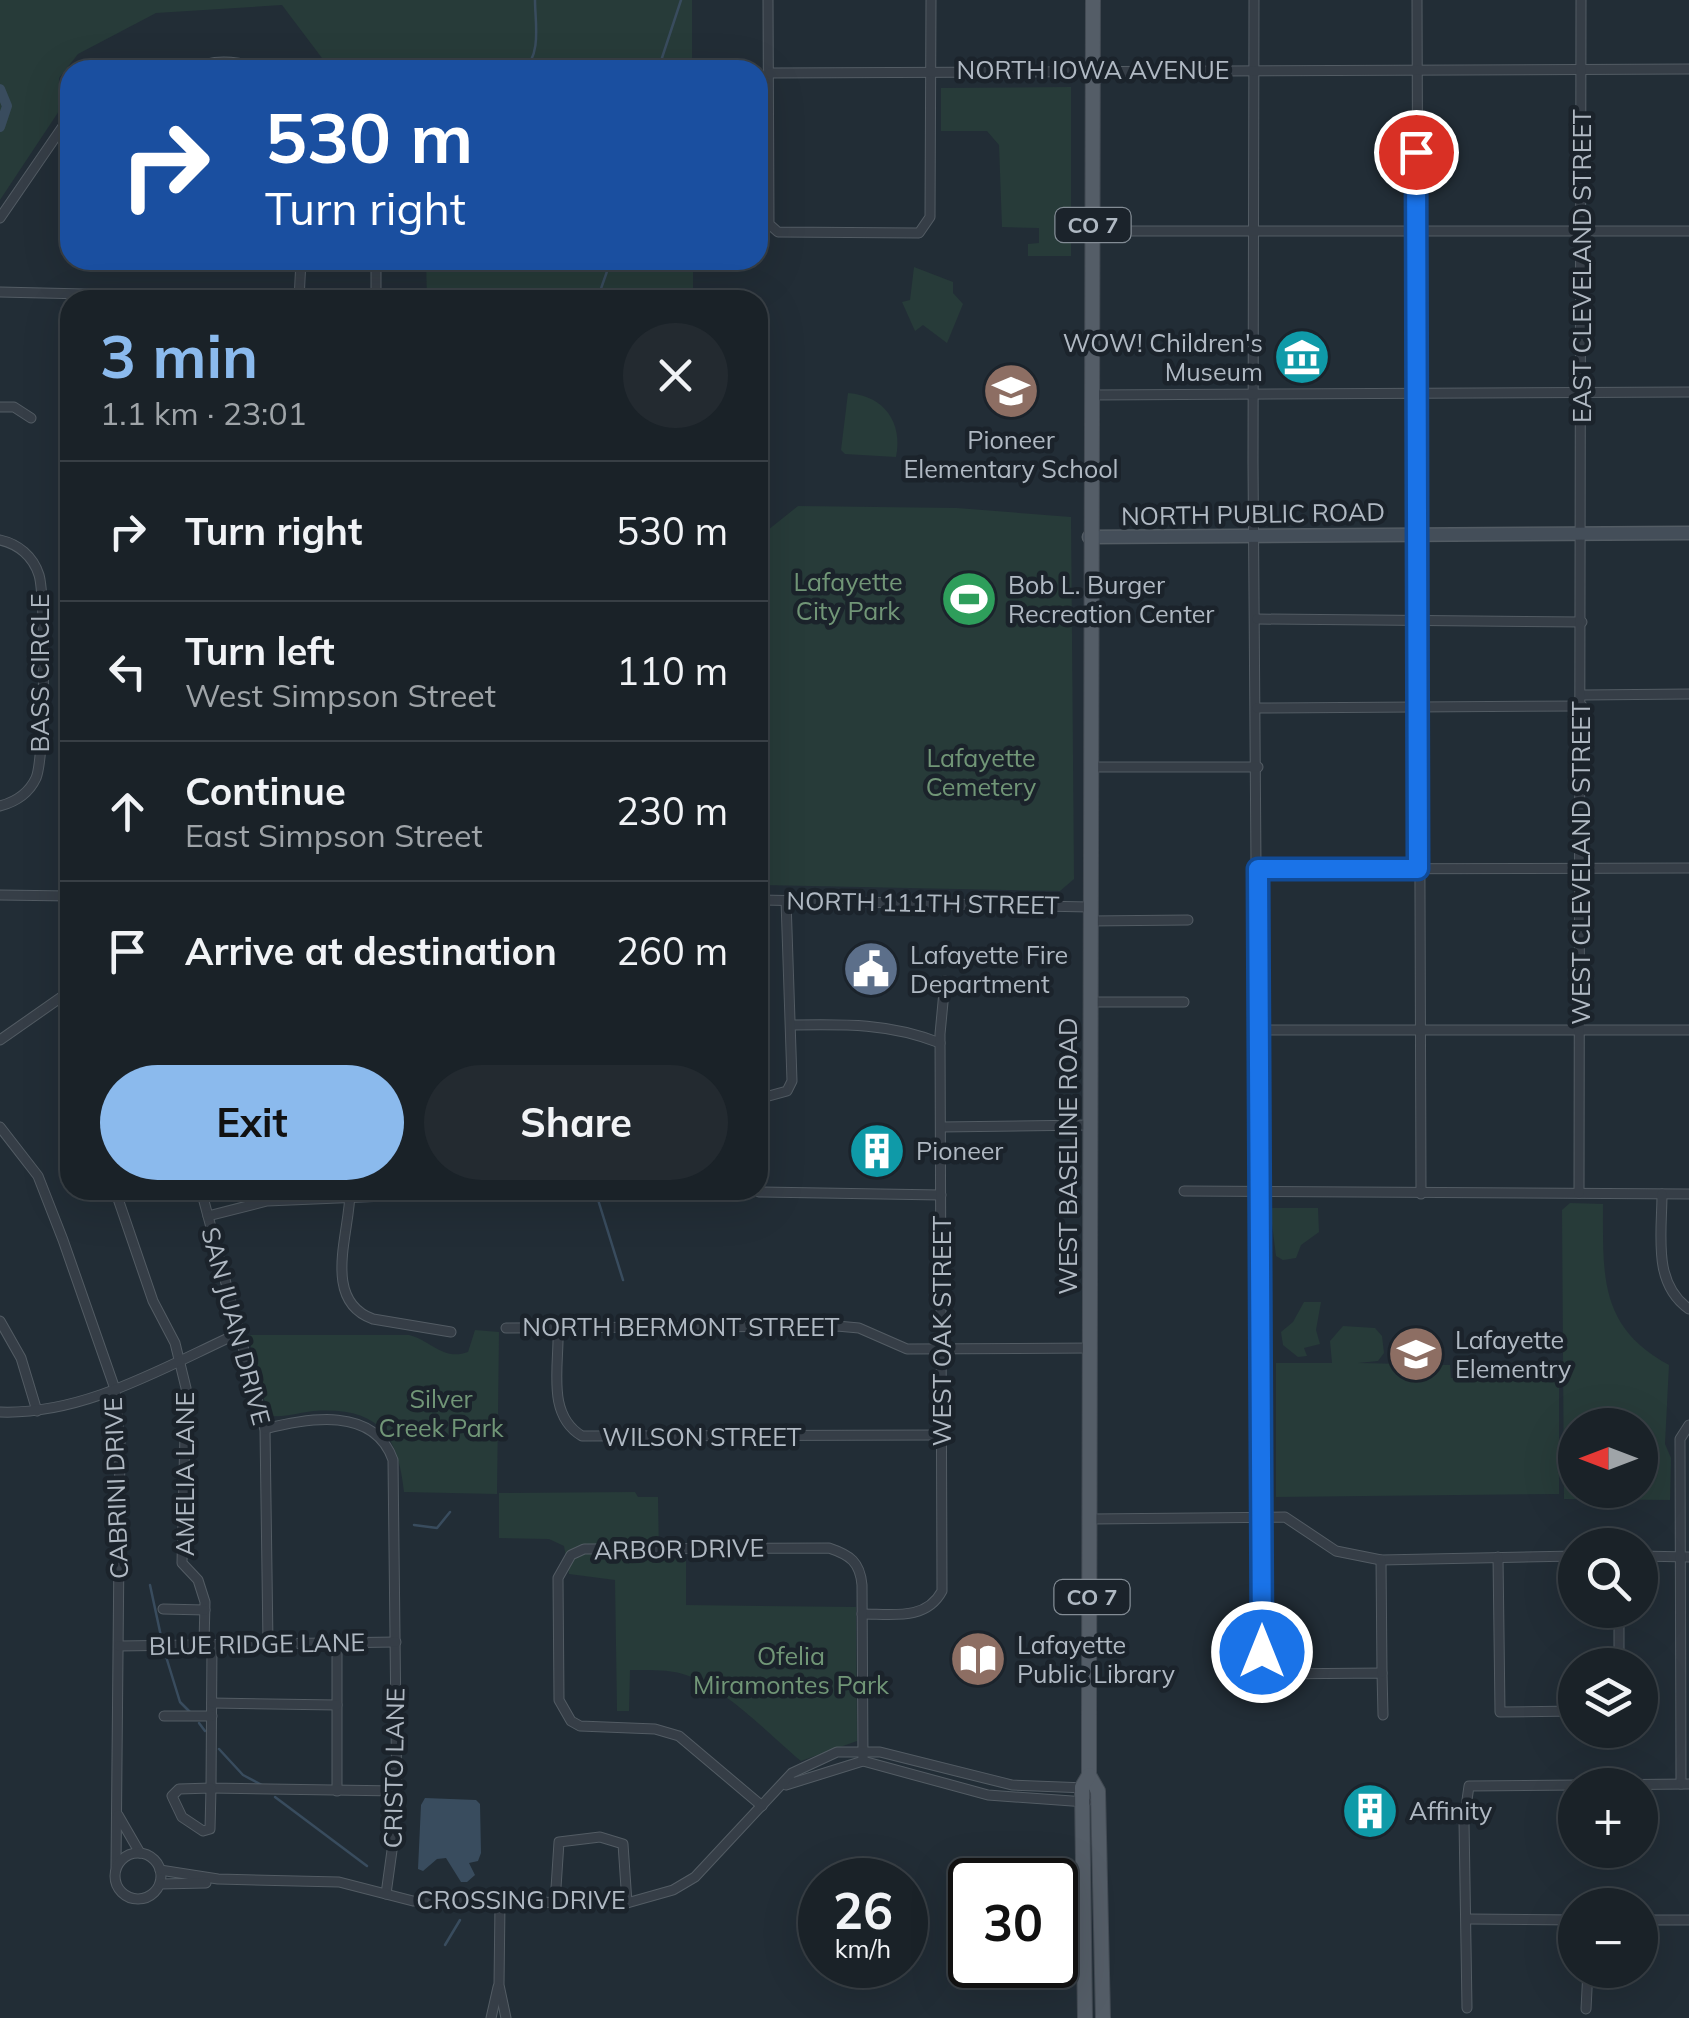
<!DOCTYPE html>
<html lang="en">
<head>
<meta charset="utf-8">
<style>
	:root { --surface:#1a2228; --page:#232a30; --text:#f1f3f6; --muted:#9fa4a8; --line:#383f45; --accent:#8bbaed }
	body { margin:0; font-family:Mulish,sans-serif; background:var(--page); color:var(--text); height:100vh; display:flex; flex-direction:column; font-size:38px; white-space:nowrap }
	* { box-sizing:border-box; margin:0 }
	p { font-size:32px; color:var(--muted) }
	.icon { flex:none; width:55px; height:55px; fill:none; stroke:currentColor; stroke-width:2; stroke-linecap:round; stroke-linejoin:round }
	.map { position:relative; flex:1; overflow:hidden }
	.side { position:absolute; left:60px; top:290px; width:708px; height:910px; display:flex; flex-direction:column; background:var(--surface); border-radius:30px; box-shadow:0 10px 40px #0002,0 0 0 2px var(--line) }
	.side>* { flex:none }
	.hud { position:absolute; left:60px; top:60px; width:708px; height:210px; border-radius:30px; box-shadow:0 10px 40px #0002,0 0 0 2px var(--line); background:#1a4fa0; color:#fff; overflow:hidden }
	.needle { width:65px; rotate:270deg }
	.tools { position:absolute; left:1558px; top:1408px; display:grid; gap:20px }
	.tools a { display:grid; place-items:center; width:100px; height:100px; border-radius:50%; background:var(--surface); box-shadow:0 10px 40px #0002,0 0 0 2px var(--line); font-size:50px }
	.speed { position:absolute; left:798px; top:1858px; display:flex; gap:20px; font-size:50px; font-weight:700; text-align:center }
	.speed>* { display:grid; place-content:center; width:130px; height:130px; border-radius:50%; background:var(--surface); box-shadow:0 10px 40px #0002,0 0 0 2px var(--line); line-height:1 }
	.speed small { font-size:25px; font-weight:400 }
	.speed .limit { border:5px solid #111; border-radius:15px; background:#fff; color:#111 }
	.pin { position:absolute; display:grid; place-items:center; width:85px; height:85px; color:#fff; margin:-42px; border:5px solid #fff; border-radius:50%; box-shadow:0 2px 10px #0007 }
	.me { position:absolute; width:110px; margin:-55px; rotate:0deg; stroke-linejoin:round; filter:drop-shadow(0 0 8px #0008) }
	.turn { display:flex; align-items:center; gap:35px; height:210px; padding:0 40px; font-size:45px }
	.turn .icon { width:130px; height:130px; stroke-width:2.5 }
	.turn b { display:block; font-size:70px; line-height:85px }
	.round { display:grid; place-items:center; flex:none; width:105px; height:105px; border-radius:52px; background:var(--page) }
	.headline { display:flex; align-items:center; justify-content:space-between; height:170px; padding:0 40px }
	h1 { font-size:60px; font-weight:700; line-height:75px; color:var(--accent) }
	.action { display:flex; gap:20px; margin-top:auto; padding:20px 40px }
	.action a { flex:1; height:115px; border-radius:60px; background:var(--accent); color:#111; font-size:40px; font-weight:700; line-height:115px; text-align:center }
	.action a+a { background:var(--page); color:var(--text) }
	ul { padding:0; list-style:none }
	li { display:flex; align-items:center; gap:30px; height:140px; padding:0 40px; border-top:2px solid var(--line) }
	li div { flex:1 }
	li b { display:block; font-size:38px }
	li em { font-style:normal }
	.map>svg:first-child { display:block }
	.green { fill:#273b39; fill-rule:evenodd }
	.water { fill:#394c5e }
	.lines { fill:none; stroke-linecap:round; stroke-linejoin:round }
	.stream { stroke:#394c5e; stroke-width:2.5 }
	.canal { stroke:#394c5e; stroke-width:10 }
	.street-casing { stroke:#535c64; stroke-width:11 }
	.secondary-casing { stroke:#535c64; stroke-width:15 }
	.primary-casing { stroke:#424a53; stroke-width:16 }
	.street { stroke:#363e47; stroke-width:9 }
	.secondary { stroke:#444e59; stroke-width:12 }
	.primary { stroke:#545d67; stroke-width:14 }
	.route-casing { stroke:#114b97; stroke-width:25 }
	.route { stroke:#1a73e8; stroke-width:18 }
	.labels { text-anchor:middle; stroke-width:9; stroke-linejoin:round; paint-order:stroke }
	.shield { fill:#1b232b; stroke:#838c95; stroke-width:2.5 }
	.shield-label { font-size:22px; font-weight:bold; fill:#b0b9c3 }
	.street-label { font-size:25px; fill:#b0b9c3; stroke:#1b232b }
	.poi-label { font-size:25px; fill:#b0b9c3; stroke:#1b232b; text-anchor:start }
	.park-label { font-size:25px; fill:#719677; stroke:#1b232b }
</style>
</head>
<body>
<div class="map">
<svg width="1689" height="2018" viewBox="0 0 1689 2018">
	<rect width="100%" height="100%" fill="#222d36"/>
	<g class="green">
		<path d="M0 0H692V70H331L282 5 156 13 78 54 59 78V111L0 200Z"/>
		<path d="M1071 87V256H1028V244L1039 243V228L1002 227 999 145 987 131H941V88Z"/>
		<path d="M426 260H693V300H427Z"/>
		<path d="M914 267 953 282V293L963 304 947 343 923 325 915 331 902 302 910 300Z"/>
		<path d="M848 393C884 396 903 422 896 457L845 454 841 450Z"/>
		<path d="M798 506 957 508 1071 517 1074 879 1060 891 758 885V538Z"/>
		<path d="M1570 1203 1603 1204C1603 1276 1599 1327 1669 1365L1665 1444 1671 1458 1670 1500 1564 1499 1562 1210ZM1640 1425V1490H1575V1425Z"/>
		<path d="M1270 1208H1318L1319 1232 1301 1245 1296 1258 1283 1260 1276 1256Z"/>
		<path d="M1304 1302H1321L1316 1330 1320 1344 1304 1348 1307 1356 1298 1357 1283 1345 1281 1332 1293 1322Z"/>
		<path d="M1343 1326 1375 1328 1382 1336 1384 1353 1378 1361 1358 1363 1450 1365 1451 1378H1559V1494L1276 1497V1363H1332L1330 1341Z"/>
		<path d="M475 1330 499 1332 497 1494 404 1492C398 1434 378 1407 314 1411 300 1412 281 1419 268 1415L248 1335H409C432 1341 443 1361 468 1352Z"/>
		<path d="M635 1492 638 1497H658L659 1555H686V1605L856 1607 857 1741 801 1761C770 1735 724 1687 686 1675 669 1669 648 1670 630 1670L629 1711H617L615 1580 569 1574 564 1546 549 1539 499 1538V1493Z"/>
	</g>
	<path class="water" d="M425 1798 476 1800 480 1804 481 1853 478 1861 469 1863 475 1875 467 1882H461L446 1858 437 1859 423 1871 418 1869 421 1805Z"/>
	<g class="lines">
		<g class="stream">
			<path d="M523 70C542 55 535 22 535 0"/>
			<path d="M658 70 681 0"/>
			<path d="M597 300 611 260"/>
			<path d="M585 1190 587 1195"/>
			<path d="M595 1190 623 1280"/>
			<path d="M414 1525 437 1528 450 1512"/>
			<path d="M150 1585 162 1641"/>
			<path d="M164 1650 180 1702 190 1712"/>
			<path d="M199 1723 205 1731"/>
			<path d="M219 1749 243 1775 262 1785"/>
			<path d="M275 1797 367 1866"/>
			<path d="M445 1945 460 1920"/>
		</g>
		<path class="canal" d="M0 89 7 106 0 127"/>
		<g class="street-casing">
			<g id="street">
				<path d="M768 0 769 224 778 232 919 233 930 217 931 0"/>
				<path d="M1254 0 1253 462 1262 1674 1382 1673 1383 1715"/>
				<path d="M1417 0 1421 1194"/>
				<path d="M192 70C214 57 242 62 264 70"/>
				<path d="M770 73 1689 69"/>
				<path d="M0 218 70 116"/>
				<path d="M1093 231H1689"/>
				<path d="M376 260V300"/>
				<path d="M0 292 128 295 141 300"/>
				<path d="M299 300 301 260"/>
				<path d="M1091 395 1689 392"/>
				<path d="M0 407H14L31 418"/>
				<path d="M0 540C18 544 33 556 39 575 46 598 45 757 36 778 29 793 15 802 0 806"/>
				<path d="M1257 619 1582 622"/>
				<path d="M1582 695 1689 694"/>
				<path d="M1257 708 1582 706"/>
				<path d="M1090 767H1258"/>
				<path d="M1258 869 1689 868"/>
				<path d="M0 895 70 896"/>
				<path d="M758 900 1089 907"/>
				<path d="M1089 921 1188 920"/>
				<path d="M1089 1002H1184"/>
				<path d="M791 1025C844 1024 890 1023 940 1043"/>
				<path d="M1258 1030H1689"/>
				<path d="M0 1040 70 991"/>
				<path d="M758 1099 787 1091 792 1081 786 900"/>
				<path d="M0 1127 38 1176 63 1240 115 1389 120 1443 116 1867"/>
				<path d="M941 1127 1090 1125"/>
				<path d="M115 1190 153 1301 175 1343 186 1388 182 1563 198 1580 205 1602 204 1644"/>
				<path d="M201 1190 265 1429 268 1644"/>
				<path d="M350 1190C351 1230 320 1300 373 1319L451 1332"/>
				<path d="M1184 1191 1689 1194"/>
				<path d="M759 1192 941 1195"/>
				<path d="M1579 1193 1581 0"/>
				<path d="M1662 1194C1662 1234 1652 1283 1689 1309"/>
				<path d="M208 1216 267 1201 480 1192"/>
				<path d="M0 1321 21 1358 37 1411"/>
				<path d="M558 1326C560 1364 545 1414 582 1436L942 1435"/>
				<path d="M506 1328 837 1326 859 1328 907 1349 1091 1348"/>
				<path d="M0 1412C85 1415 164 1367 239 1333"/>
				<path d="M265 1429C308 1418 374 1406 393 1460L397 1814 386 1894"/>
				<path d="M1092 1519 1285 1517 1336 1551 1381 1560 1575 1556"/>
				<path d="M1640 1556 1689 1557"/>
				<path d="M1498 1557 1500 1712 1575 1711"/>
				<path d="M1381 1560 1382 1673"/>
				<path d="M163 1609 205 1610"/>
				<path d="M1619 1610V1665"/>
				<path d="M862 1614C892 1614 926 1621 942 1591L940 1034 945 981"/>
				<path d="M337 1643V1791"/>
				<path d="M212 1644 211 1788 397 1791"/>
				<path d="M119 1646 396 1642"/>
				<path d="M212 1703 337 1705"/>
				<path d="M164 1716H212"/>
				<path d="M1681 1784 1680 1439 1689 1425"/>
				<path d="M786 1785 863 1761 988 1795 1086 1802"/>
				<path d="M211 1788 210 1829 203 1831 182 1817 172 1796 179 1789Z"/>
				<path d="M762 1806 679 1736 655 1729 580 1726 571 1721 559 1700 558 1578 571 1555 584 1549 829 1548C850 1555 860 1562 862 1585L863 1761"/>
				<path d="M118 1815 140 1853"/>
				<circle cx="138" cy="1876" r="23"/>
				<path d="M160 1870 218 1879 339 1882 413 1901 627 1903 673 1890 695 1877 792 1773 837 1752H880L1012 1785 1086 1788"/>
				<path d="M160 1884 206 1883"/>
				<path d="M500 1903 499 1985 506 2018"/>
				<path d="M555 1903 559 1842 600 1837 623 1844 627 1903"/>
				<path d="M1469 1919 1575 1920"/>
				<path d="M1640 1920H1689"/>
				<path d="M1467 2008 1464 1821 1469 1786 1689 1784"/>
				<path d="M1586 2009 1588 1970"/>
				<path d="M491 2018 498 1987"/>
			</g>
		</g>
		<g class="secondary-casing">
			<path id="secondary" d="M1089 537 1689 533"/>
		</g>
		<g class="primary-casing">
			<g id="primary">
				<path d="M1093 0 1089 1715V1775L1098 1791 1103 2018"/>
				<path d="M1085 2018 1082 1787 1089 1775"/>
			</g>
		</g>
		<use href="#street" class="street"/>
		<use href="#secondary" class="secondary"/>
		<use href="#primary" class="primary"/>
	</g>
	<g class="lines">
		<g class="route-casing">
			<path id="route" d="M1262 1652 1258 869H1418L1416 152"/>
		</g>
		<use href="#route" class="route"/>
	</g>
	<defs>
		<g id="museum-disc" transform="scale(2.875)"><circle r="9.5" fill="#0f9aa8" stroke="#1b232b"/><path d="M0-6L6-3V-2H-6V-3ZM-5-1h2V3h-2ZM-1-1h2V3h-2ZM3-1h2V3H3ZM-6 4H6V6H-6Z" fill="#fff"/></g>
		<g id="school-disc" transform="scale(2.875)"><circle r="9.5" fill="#8d6e63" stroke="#1b232b"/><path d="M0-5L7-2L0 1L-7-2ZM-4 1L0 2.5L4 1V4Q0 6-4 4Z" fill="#fff"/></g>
		<g id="stadium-disc" transform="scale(2.875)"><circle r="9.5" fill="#2e9e5b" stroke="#1b232b"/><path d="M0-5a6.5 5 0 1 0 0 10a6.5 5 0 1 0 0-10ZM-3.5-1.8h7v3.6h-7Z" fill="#fff"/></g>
		<g id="civic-disc" transform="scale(2.875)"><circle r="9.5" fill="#5c6f8a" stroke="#1b232b"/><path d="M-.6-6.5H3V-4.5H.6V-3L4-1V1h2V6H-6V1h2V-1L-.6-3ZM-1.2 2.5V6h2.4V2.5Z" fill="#fff"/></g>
		<g id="building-disc" transform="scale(2.875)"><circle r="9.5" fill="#0f9aa8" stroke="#1b232b"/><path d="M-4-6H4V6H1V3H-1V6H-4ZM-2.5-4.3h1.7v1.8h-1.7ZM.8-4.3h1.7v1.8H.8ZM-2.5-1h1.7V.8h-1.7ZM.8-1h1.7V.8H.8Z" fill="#fff"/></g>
		<g id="library-disc" transform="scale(2.875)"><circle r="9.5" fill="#8d6e63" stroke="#1b232b"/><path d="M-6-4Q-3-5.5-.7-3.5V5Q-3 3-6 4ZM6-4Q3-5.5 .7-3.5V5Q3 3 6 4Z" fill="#fff"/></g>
	</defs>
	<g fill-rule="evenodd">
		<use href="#museum-disc" x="1302" y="357"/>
		<use href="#school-disc" x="1011" y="391"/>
		<use href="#stadium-disc" x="969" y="599"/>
		<use href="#civic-disc" x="871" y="969"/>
		<use href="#building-disc" x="877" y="1151"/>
		<use href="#school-disc" x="1416" y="1354"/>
		<use href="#library-disc" x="978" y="1659"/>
		<use href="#building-disc" x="1370" y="1811"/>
	</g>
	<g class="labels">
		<g class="shield">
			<rect x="1055.5" y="208" width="75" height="34" rx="8"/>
			<rect x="1054.5" y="1580" width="75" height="34" rx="8"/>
		</g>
		<g class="shield-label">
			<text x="1093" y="233">CO 7</text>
			<text x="1092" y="1605">CO 7</text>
		</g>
		<g class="street-label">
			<text x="1093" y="79">NORTH IOWA AVENUE</text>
			<text transform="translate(1582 266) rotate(-90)" y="9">EAST CLEVELAND STREET</text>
			<text transform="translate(1253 514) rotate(-1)" y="9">NORTH PUBLIC ROAD</text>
			<text transform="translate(40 673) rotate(-90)" y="9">BASS CIRCLE</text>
			<text transform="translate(1581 863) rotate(-90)" y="9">WEST CLEVELAND STREET</text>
			<text transform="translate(923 903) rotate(1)" y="9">NORTH 111TH STREET</text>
			<text transform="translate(1068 1156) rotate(-90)" y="9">WEST BASELINE ROAD</text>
			<text transform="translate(236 1326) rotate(75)" y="9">SAN JUAN DRIVE</text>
			<text x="681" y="1336">NORTH BERMONT STREET</text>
			<text transform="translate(942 1331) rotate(-90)" y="9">WEST OAK STREET</text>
			<text x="702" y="1446">WILSON STREET</text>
			<text transform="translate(185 1474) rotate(-90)" y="9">AMELIA LANE</text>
			<text transform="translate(116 1488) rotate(-92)" y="9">CABRINI DRIVE</text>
			<text transform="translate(679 1549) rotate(-1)" y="9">ARBOR DRIVE</text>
			<text transform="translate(257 1644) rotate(-1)" y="9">BLUE RIDGE LANE</text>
			<text transform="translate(394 1768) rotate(-89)" y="9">CRISTO LANE</text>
			<text x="521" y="1909">CROSSING DRIVE</text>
		</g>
		<g class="poi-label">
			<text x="1263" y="352" text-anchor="end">WOW! Children's<tspan x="1263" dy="29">Museum</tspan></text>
			<text x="1011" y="449" text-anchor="middle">Pioneer<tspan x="1011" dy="29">Elementary School</tspan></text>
			<text x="1008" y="594">Bob L. Burger<tspan x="1008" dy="29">Recreation Center</tspan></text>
			<text x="910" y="964">Lafayette Fire<tspan x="910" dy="29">Department</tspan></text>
			<text x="916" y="1160">Pioneer</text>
			<text x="1455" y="1349">Lafayette<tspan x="1455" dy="29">Elementry</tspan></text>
			<text x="1017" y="1654">Lafayette<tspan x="1017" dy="29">Public Library</tspan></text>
			<text x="1409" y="1820">Affinity</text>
		</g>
		<g class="park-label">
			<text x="848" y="591">Lafayette<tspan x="848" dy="29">City Park</tspan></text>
			<text x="981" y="767">Lafayette<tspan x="981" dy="29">Cemetery</tspan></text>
			<text x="441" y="1408">Silver<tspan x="441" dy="29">Creek Park</tspan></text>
			<text x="791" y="1665">Ofelia<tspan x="791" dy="29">Miramontes Park</tspan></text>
		</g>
	</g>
</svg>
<div class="tools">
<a><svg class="needle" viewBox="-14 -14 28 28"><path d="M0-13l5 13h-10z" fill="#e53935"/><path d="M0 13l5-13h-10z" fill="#9fa4a8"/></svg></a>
<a><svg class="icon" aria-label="search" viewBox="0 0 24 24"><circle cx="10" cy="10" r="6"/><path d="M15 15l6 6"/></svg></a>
<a><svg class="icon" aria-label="layers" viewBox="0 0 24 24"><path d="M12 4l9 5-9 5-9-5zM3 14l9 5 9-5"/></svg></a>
<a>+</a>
<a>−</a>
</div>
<div class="speed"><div>26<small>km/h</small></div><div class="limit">30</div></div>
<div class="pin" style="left:1416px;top:152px;background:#d93025"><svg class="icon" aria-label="arrive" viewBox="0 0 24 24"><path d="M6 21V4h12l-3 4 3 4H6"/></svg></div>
<svg class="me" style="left:1262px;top:1652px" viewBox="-20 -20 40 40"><circle r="17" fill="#1a73e8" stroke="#fff" stroke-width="3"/><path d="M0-11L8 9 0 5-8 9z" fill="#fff"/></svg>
<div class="hud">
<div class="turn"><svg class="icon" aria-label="right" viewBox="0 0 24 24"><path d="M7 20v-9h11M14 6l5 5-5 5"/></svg><div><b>530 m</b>Turn right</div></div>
</div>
<section class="side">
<div class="headline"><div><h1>3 min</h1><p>1.1 km · 23:01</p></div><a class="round"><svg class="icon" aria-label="close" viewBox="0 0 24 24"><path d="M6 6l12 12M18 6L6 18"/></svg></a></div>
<ul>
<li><svg class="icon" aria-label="right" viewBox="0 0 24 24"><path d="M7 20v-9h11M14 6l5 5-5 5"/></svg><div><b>Turn right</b></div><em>530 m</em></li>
<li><svg class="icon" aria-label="left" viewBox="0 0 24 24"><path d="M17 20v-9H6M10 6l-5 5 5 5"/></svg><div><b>Turn left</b><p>West Simpson Street</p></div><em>110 m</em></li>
<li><svg class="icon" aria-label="ahead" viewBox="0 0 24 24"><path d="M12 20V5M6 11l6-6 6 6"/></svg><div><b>Continue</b><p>East Simpson Street</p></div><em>230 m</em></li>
<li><svg class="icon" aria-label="arrive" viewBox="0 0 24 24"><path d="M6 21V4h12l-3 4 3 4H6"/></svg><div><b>Arrive at destination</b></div><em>260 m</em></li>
</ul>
<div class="action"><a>Exit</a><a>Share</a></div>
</section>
</div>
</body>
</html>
